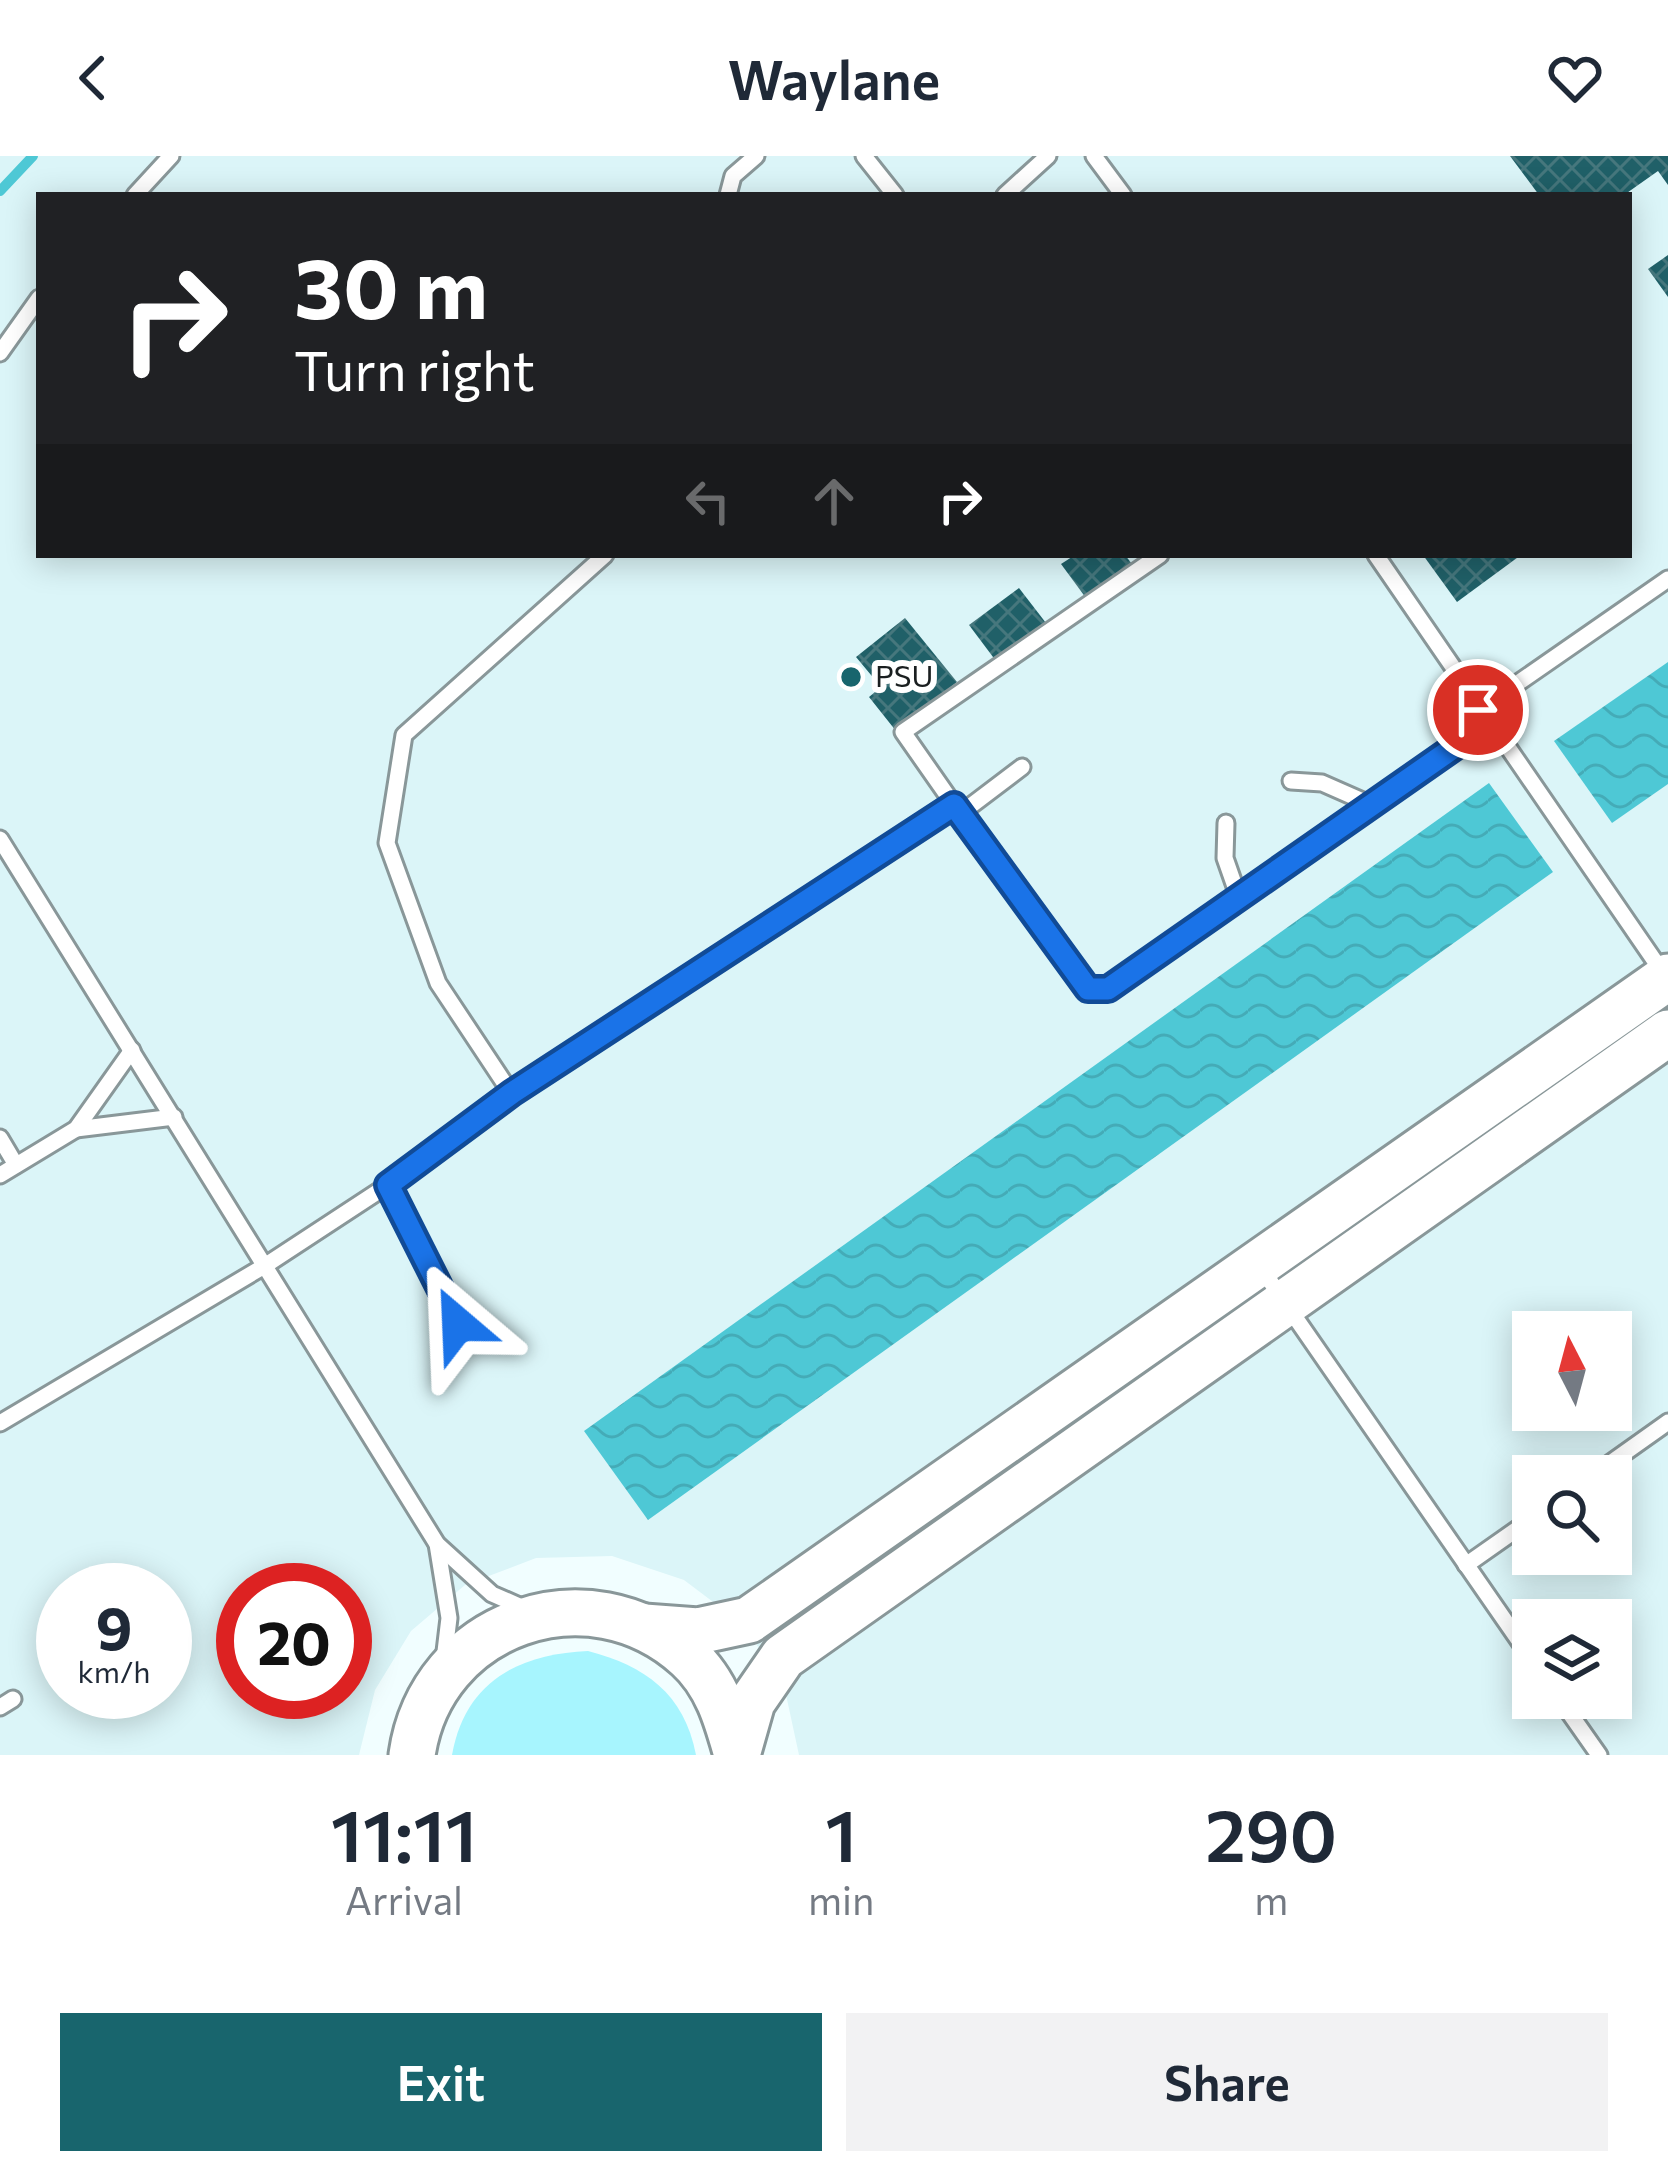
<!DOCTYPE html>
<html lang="en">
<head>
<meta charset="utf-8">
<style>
	:root { --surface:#fff; --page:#f2f2f3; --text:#1f2937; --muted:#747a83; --accent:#18656d }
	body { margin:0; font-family:Commissioner,sans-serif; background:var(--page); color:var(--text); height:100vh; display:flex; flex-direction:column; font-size:45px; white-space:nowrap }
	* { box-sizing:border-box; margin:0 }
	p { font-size:39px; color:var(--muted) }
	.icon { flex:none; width:66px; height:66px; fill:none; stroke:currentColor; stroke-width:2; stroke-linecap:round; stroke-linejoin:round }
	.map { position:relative; height:1599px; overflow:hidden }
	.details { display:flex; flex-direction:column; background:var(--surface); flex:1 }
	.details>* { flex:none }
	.top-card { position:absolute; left:36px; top:36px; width:1596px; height:366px; border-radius:0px; box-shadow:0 6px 30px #0003; background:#202124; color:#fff; overflow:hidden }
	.needle { width:78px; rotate:354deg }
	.tools { position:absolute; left:1512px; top:1155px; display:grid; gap:24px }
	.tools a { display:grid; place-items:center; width:120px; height:120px; border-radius:0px; background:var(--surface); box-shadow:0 6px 30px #0003; font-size:60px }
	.speed { position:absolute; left:36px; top:1407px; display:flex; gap:24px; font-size:60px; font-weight:700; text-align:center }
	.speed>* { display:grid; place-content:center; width:156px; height:156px; border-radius:50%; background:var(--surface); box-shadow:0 6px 30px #0003; line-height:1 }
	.speed small { font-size:30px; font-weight:400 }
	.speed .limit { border:18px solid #d22; background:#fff; color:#111 }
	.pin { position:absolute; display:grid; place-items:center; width:102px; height:102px; color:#fff; margin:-51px; border:6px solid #fff; border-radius:50%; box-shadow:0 3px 12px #0007 }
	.me { position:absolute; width:132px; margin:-66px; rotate:334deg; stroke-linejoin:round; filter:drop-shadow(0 0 9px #0008) }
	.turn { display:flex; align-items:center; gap:42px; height:252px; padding:0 60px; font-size:54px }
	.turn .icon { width:156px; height:156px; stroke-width:2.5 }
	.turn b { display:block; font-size:84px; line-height:102px }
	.lanes { display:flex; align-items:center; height:114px; padding:0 60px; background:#0003; justify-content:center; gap:60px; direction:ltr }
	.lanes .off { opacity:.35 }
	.eta { display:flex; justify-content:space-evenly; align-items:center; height:204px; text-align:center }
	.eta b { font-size:72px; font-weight:600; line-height:84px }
	.cta { display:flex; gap:24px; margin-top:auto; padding:24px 60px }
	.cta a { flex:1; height:138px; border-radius:0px; background:var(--accent); color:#fff; font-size:48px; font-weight:600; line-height:138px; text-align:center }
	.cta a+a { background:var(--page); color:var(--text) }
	header { display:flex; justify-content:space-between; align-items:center; height:156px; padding:0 60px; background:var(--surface); font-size:54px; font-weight:600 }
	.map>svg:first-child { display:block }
	.built { fill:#dbf5f8; fill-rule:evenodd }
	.green { fill:#a7f5fe }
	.water { fill:url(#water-waves) }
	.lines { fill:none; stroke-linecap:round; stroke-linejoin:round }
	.stream { stroke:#4ec8d5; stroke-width:10 }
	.building { fill:url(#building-cross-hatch) }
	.lane-casing { stroke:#899799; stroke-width:21 }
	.secondary-casing { stroke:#899799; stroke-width:51 }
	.lane { stroke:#fff; stroke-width:15 }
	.secondary { stroke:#fff; stroke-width:45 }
	.route-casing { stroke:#114b97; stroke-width:30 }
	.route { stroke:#1a73e8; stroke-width:21 }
	.poi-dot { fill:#18656d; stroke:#fff; stroke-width:4.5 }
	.labels { text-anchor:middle; stroke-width:12; stroke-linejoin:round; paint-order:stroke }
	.poi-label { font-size:30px; fill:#1a1f20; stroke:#fff; text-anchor:start }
</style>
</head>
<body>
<header><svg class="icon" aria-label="back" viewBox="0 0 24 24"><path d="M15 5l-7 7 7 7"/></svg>Waylane<svg class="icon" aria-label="heart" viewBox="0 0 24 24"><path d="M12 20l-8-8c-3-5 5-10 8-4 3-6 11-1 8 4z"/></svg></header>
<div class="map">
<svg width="1668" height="1599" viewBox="0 0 1668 1599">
	<defs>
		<pattern id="water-waves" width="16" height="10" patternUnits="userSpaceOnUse" patternTransform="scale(3)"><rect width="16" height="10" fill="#4ec8d5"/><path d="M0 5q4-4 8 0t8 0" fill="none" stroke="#44abb7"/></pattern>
		<pattern id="building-cross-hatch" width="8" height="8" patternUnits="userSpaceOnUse" patternTransform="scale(3)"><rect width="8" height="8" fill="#206068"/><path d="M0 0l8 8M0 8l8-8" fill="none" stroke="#46777d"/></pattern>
	</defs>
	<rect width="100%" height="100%" fill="#f1feff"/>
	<path class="built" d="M0 0H1668V1599H799L785 1534 745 1470 684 1424 612 1400 536 1402 465 1429 411 1475 375 1534 359 1599H0ZM39 39H1629V399H39ZM1533 1176H1611V1254H1533ZM1533 1320H1611V1398H1533ZM63 1434H165V1536H63ZM243 1434H345V1536H243ZM1533 1464H1611V1542H1533Z"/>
	<path class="green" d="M588 1495C645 1510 684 1537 696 1599H452C465 1526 518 1498 588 1495Z"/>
	<g class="water">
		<path d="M1668 506V628L1612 667 1554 585Z"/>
		<path d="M1489 627 1553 716 648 1364 584 1275Z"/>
	</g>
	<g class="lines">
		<path class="stream" d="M0 35 33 0"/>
	</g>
	<g class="building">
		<path d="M1510 0H1668V29L1658 15 1624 39H1539Z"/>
		<path d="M1668 99V141L1648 113Z"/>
		<path d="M1075 399H1125L1132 408 1086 442 1061 408Z"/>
		<path d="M1423 399H1521L1457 446Z"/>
		<path d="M1019 432 1046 467 996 505 969 469Z"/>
		<path d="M905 462 957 526 896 575 869 541 881 531 856 501Z"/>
	</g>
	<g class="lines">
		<g class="lane-casing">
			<g id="lane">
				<path d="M864 0 895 39"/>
				<path d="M1094 0 1123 39"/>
				<path d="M135 39 171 0"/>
				<path d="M728 39 733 20 756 0"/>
				<path d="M1005 39 1048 0"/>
				<path d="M0 197 39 142"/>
				<path d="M1376 399 1663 817"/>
				<path d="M1479 554 1668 423"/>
				<path d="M1291 625 1322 627 1372 649"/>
				<path d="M954 649 1088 833H1108L1488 567"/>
				<path d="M960 658 1022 611"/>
				<path d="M1226 667 1225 702 1239 742"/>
				<path d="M0 683 437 1388 492 1438 524 1452"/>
				<path d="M511 937 438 827 387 687 404 579 605 399"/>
				<path d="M76 973 174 961"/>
				<path d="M0 982 16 1009"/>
				<path d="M0 1019 76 973 132 894"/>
				<path d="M388 1029 458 1168"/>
				<path d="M1259 1109 1533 1505"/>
				<path d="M0 1267 266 1109 388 1029 511 937 954 649 903 576 1160 399"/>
				<path d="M1592 1320 1668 1266"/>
				<path d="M437 1388 449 1462 444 1504"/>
				<path d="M1466 1409 1533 1362"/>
				<path d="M1559 1542 1599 1599"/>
				<path d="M0 1551 13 1543"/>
			</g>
		</g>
		<g class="secondary-casing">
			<g id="secondary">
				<path d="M644 1471 698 1475 749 1464 1668 821"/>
				<path d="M412 1599C431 1466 589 1411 688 1501 717 1527 727 1563 737 1599"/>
				<path d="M737 1599 752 1546 783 1501 1668 877"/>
			</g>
		</g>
		<use href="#lane" class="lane"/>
		<use href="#secondary" class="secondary"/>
	</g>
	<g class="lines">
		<g class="route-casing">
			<path id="route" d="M458 1168 388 1029 512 937 954 649 1088 833H1108L1489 567 1478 554"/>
		</g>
		<use href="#route" class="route"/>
	</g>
	<circle class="poi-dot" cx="851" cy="521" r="12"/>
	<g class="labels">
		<g class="poi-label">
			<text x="875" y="531">PSU</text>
		</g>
	</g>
</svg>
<div class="tools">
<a><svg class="needle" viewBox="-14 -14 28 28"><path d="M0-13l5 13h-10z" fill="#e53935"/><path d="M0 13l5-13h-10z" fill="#747a83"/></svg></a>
<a><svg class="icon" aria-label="search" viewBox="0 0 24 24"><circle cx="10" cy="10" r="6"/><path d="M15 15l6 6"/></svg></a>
<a><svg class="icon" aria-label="layers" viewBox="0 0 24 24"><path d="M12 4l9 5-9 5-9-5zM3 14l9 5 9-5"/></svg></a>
</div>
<div class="speed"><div>9<small>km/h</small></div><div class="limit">20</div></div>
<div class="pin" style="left:1478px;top:554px;background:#d93025"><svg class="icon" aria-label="arrive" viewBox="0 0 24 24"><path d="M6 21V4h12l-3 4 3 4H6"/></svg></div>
<svg class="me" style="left:458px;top:1168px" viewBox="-20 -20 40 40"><path d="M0-17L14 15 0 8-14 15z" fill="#1a73e8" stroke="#fff" stroke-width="4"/></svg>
<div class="top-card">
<div class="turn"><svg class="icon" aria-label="right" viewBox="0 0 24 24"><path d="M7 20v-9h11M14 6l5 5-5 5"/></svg><div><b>30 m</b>Turn right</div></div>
<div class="lanes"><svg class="icon off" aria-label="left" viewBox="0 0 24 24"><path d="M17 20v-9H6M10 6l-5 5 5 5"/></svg><svg class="icon off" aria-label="ahead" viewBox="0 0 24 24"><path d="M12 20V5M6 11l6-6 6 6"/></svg><svg class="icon" aria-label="right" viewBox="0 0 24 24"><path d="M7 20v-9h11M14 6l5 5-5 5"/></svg></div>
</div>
</div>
<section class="details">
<div class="eta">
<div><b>11:11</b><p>Arrival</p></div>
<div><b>1</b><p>min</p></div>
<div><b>290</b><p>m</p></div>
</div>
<div class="cta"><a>Exit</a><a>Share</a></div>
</section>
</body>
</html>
